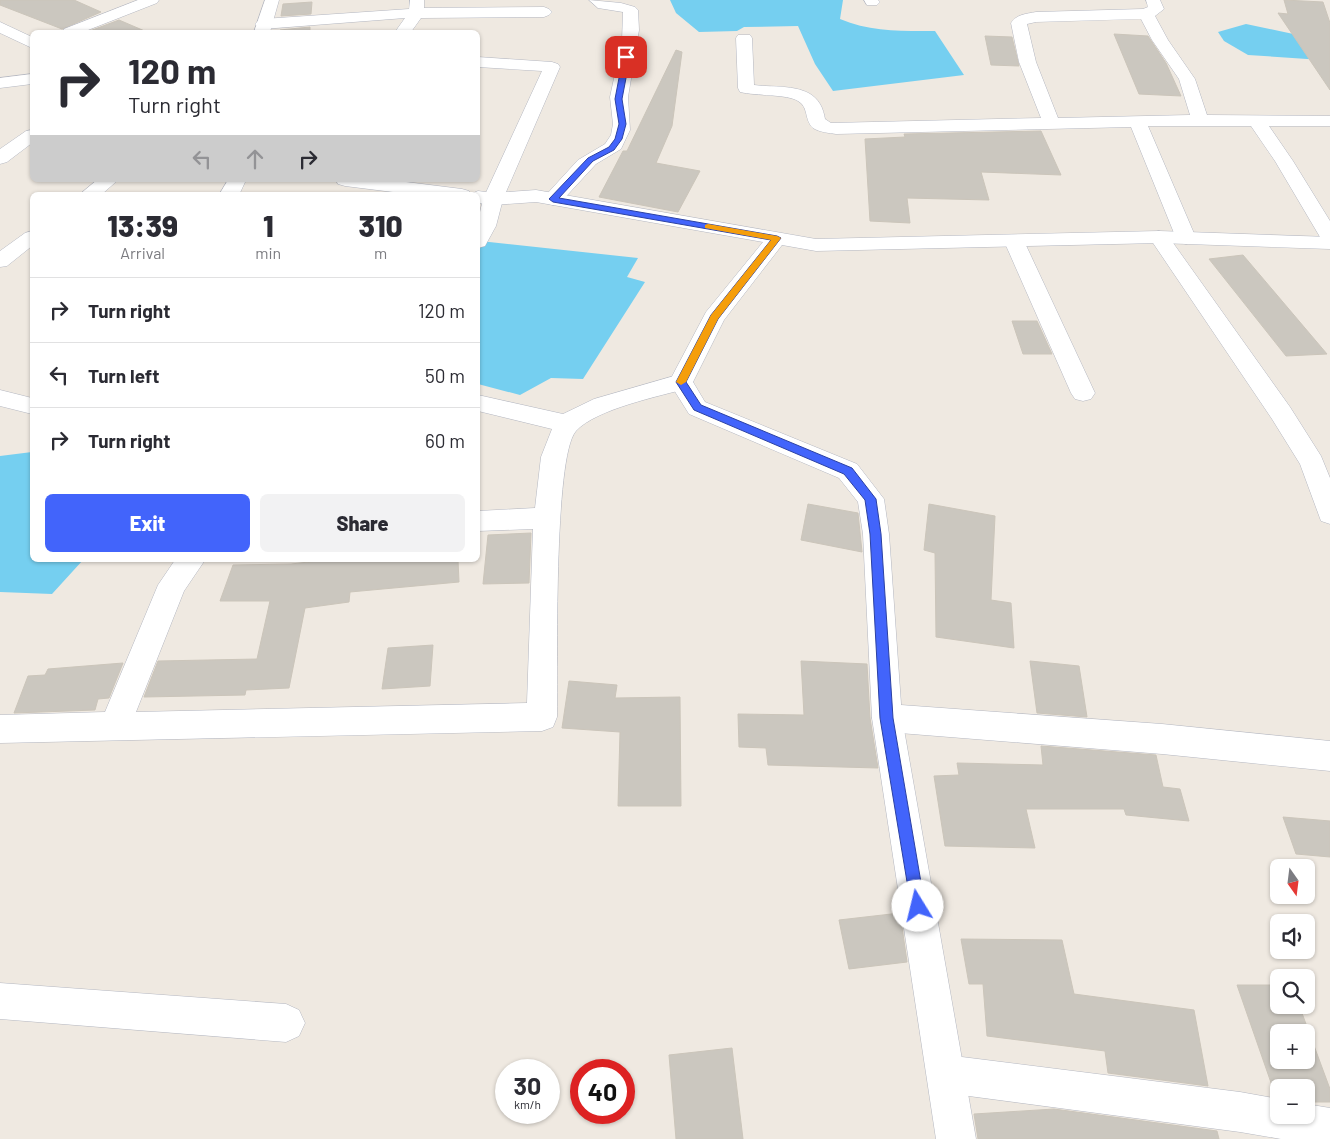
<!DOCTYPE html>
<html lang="en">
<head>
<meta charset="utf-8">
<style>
	:root { --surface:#fff; --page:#f2f2f3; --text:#2b2b33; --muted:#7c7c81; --line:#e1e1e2; --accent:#4264fb }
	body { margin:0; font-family:Barlow,sans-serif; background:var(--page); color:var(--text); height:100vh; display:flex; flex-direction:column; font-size:19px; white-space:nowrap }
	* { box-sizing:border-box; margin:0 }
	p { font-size:16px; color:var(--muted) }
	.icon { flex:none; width:28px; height:28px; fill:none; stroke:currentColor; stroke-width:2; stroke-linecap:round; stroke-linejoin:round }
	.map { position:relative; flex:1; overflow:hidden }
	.details { position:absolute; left:30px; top:192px; width:450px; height:370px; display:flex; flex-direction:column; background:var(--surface); border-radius:8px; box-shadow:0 1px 4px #0004 }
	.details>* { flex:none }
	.top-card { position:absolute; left:30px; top:30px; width:450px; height:152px; border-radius:8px; box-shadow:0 1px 4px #0004; background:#fff; color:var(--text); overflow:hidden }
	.needle { width:32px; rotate:166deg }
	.fabs { position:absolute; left:1270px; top:859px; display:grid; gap:10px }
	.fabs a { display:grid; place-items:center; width:45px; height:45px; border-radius:8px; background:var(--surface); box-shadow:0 1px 4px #0004; font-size:25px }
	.speed { position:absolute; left:495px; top:1059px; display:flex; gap:10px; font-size:25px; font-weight:700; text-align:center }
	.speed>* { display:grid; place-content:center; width:65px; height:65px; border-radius:50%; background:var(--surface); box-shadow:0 1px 4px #0004; line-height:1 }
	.speed small { font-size:12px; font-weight:400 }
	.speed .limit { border:8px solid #d22; background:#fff; color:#111 }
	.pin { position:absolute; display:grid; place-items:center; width:42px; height:42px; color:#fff; margin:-21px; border-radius:10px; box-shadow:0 2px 8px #0006 }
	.me { position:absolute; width:55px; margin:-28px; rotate:351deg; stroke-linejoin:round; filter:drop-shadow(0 0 4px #0008) }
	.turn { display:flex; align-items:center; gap:18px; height:105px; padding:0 15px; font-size:22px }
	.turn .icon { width:65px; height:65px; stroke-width:2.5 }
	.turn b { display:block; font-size:35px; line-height:42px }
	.lanes { display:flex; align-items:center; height:48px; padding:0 15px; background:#0003; justify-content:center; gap:25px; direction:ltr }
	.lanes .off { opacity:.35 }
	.eta { display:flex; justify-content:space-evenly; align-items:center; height:85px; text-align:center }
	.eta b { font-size:30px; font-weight:800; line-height:35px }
	.action { display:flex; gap:10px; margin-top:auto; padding:10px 15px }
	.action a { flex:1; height:58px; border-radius:8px; background:var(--accent); color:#fff; font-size:20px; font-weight:800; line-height:58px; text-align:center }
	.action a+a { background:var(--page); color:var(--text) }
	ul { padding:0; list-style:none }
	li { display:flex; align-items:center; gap:15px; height:65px; padding:0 15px; border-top:1px solid var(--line) }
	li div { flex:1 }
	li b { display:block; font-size:19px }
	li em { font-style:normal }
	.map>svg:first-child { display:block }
	.water { fill:#75cff0 }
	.building { fill:#cbc7bf; stroke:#cbc5ba; fill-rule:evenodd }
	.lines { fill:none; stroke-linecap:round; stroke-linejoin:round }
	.minor-casing { stroke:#b4b7c1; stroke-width:1 }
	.tertiary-casing { stroke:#b4b7c1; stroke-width:1 }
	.minor { fill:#fff; fill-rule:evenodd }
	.tertiary { fill:#fff; fill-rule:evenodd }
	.route { fill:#4264fb; stroke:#2b41a3 }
	.slow { fill:#f59e0b }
</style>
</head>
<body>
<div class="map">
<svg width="1330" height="1139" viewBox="0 0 1330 1139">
	<rect width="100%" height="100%" fill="#efe9e1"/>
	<g class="water">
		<path d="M670 0H843L840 19C871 32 902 31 935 31L964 75 833 91 815 64 798 26 744 27 737 31 699 32 676 13Z"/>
		<path d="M1246 24 1326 41 1322 60 1248 55 1224 41 1218 32Z"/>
		<path d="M480 241 638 258 627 277 645 282 583 379 551 378 520 395 478 384V247Z"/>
		<path d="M32 452V560H83L52 594 0 592V456Z"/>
	</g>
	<g class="building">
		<path d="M0 0H74L101 12 62 29 0 5Z"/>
		<path d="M1284 0 1323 2 1330 23V90L1278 13 1288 14Z"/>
		<path d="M312 2 311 14 281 16 283 4Z"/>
		<path d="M119 20 147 32H87Z"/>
		<path d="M310 27V32H280V30Z"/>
		<path d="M1114 34 1148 36 1166 63 1181 96 1139 94Z"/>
		<path d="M985 36 1012 37 1019 66 991 65Z"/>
		<path d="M676 50 682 52 672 126 656 163 700 171 678 212 599 197 623 151H627Z"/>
		<path d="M1041 131 1061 175 981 172 989 200 907 198 910 223 870 221 865 139 905 137 904 134Z"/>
		<path d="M1243 255 1327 354 1286 356 1209 259Z"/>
		<path d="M1012 321H1037L1052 354H1023Z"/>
		<path d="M808 504 858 513 862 552 801 540Z"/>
		<path d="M929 504 995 516 991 600 1011 603 1014 648 936 637 935 553 924 550Z"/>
		<path d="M531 533 529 583 483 584 488 535Z"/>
		<path d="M326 560H458L459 582 350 592 349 602 305 608 289 688 246 690 245 695 144 697 158 661 257 659 270 601H220L233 565 291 564Z"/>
		<path d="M433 645 430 686 382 689 388 648Z"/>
		<path d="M801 661 867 664 870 718 878 768 768 765 766 748 739 747 738 714 804 715Z"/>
		<path d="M1030 661 1079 666 1087 717 1037 713Z"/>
		<path d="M123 663 109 698 98 699 95 710 14 713 28 676 45 675 48 669Z"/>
		<path d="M569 681 617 685 615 698 680 697 681 806H618L620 732 562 728Z"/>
		<path d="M1041 746 1156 755 1163 787 1180 789 1189 821 1126 815 1124 809H1026L1035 848 945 846 934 776 959 775 957 763 1043 765Z"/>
		<path d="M1283 817 1330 821V857L1296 854Z"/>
		<path d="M900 913 907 962 849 969 839 920Z"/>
		<path d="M961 939 1062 940 1074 994 1194 1010 1208 1086 1108 1073 1105 1051 987 1036 983 984H969Z"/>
		<path d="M1237 985H1279V1005H1299L1330 1089V1102H1306V1088H1279V1097H1276ZM1279 1032H1306V1060H1279Z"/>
		<path d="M732 1048 743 1139H676L669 1055Z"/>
		<path d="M1054 1109 1217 1131 1219 1139H978L974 1114Z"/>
	</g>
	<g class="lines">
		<g class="minor-casing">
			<g id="minor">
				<path d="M138 0H159L157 3 83 32H62L64 29Z"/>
				<path d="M410 0H424V8L544 7 549 9 552 12 549 15 544 17 421 18 411 32H395L405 18 263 29 258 27 255 24 258 21 263 19 409 9Z"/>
				<path d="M589 0 621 3 635 7 638 10 639 30 628 97 630 130 621 149 596 164 560 203 553 205 546 203 543 199 546 195 578 160 605 144 611 135 613 124 610 97 622 41 623 12 598 8Z"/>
				<path d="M864 0H878L880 2 877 5H867Z"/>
				<path d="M1146 0H1160L1164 9 1155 16 1168 40 1195 79 1207 115 1330 116V126H1269L1293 161 1330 221V243L1323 241 1320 237 1275 161 1251 126H1148L1196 238 1193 242 1186 244 1179 242 1176 238 1131 127 836 134C829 133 819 132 813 128 804 120 809 107 798 101 787 94 756 96 740 92L738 88 736 38 738 35H750L752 38 754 85C775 88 808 83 820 104 823 109 824 114 825 119L831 123 1041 118 1019 62 1011 23C1017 14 1026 14 1036 12L1143 9 1148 7ZM1141 19 1152 40 1179 79 1190 115 1058 118 1036 62 1027 24 1036 22Z"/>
				<path d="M478 57 552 62 558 64 560 67 503 199 496 226 485 246 478 248V221L483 199 542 71 478 67Z"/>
				<path d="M32 74V84L0 88V78Z"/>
				<path d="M32 130V143L7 162 0 164V149L26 131Z"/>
				<path d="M97 180H118L101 195H79Z"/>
				<path d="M228 180H246L239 195H219Z"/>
				<path d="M32 231V246L7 266 0 267V251L25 233Z"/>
				<path d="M1159 231 1166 233 1290 407 1321 456 1330 478V524L1321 521 1300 464 1272 419 1149 237 1152 233Z"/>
				<path d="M1014 235 1021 237 1024 241 1095 393 1091 399 1083 401 1075 399 1071 393 1004 241 1007 237Z"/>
				<path d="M681 374 689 376 693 382 689 388C660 396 596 409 576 431 553 457 558 671 557 717L553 727 542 731 0 743V715L105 712 158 585 175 560H205L184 591 136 712 527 703 533 529 478 531V511L535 508 541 457 552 429 478 411V395L563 414 594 399Z"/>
				<path d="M0 390 32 398V414L0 406Z"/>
				<path d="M887 704 1162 724 1330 741V771L1162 754 887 732 876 728 872 718 876 708Z"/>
				<path d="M0 983 286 1004 299 1010 305 1023 299 1036 286 1042 0 1019Z"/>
				<path d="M946 1055 1240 1092 1279 1099V1115H1306V1104L1330 1108V1139H1281L1240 1132 946 1093 932 1088 927 1074 932 1060Z"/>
			</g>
		</g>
		<g class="tertiary-casing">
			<g id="tertiary">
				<path d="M265 0H279L270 32H254Z"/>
				<path d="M0 22 32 37V48L0 33Z"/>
				<path d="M336 180H390L462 189 469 191 471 194 478 191 493 193 536 190 816 239 1159 231 1330 237V249L1159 243 816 251 782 245 724 320 693 382 705 402 857 464 884 499 889 534 902 718 976 1139H936L872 718 863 534 858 502 839 478 689 414 669 382 706 312 763 242 536 202 493 205 478 203V195H417L345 186 338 184Z"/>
			</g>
		</g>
		<use href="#minor" class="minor"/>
		<use href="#tertiary" class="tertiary"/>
	</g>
	<path class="route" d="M626 55 630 57 622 99 626 124 622 139 614 150 593 161 559 198 777 236 781 238 718 319 686 382 701 405 852 468 876 499 881 534 893 718 925 906 923 912 918 914 913 912 911 906 880 718 870 534 865 500 844 474 694 410 676 382 711 315 771 240 553 202 549 199 588 158 609 147 615 139 619 124 615 99 623 57Z"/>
	<path class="slow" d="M708 224 777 236 781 238 718 319 686 382 681 385 676 382 711 315 771 240 705 228V225Z"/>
</svg>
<div class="fabs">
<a><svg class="needle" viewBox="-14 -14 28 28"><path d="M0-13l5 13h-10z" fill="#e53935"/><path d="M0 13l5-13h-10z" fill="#7c7c81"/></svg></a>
<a><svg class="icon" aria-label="sound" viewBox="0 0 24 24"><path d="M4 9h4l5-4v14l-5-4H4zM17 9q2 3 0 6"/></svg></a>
<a><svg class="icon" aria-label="search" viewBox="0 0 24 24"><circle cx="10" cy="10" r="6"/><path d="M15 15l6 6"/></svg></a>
<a>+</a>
<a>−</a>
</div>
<div class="speed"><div>30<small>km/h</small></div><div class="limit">40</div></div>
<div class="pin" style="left:626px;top:57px;background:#d93025"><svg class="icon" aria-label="arrive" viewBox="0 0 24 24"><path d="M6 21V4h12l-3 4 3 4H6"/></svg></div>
<svg class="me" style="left:918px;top:906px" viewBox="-20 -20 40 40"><circle r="19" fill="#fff"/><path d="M0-13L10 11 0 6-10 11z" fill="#4264fb"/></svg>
<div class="top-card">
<div class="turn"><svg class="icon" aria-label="right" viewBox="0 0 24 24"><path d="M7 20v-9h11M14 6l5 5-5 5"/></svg><div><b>120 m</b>Turn right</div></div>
<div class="lanes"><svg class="icon off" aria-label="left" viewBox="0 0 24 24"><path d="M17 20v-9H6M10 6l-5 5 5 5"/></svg><svg class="icon off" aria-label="ahead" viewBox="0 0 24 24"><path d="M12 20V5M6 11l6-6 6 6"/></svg><svg class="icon" aria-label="right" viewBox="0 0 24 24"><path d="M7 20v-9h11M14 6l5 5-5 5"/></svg></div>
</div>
<section class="details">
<div class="eta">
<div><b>13:39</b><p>Arrival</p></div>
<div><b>1</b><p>min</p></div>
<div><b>310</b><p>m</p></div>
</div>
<ul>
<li><svg class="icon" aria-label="right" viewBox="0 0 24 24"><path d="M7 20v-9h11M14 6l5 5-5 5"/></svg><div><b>Turn right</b></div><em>120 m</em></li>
<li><svg class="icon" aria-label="left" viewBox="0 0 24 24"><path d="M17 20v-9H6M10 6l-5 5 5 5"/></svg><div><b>Turn left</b></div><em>50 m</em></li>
<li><svg class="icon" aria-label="right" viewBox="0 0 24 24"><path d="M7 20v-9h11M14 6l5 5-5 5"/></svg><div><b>Turn right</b></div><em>60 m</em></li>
</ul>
<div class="action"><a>Exit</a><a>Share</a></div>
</section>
</div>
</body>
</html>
